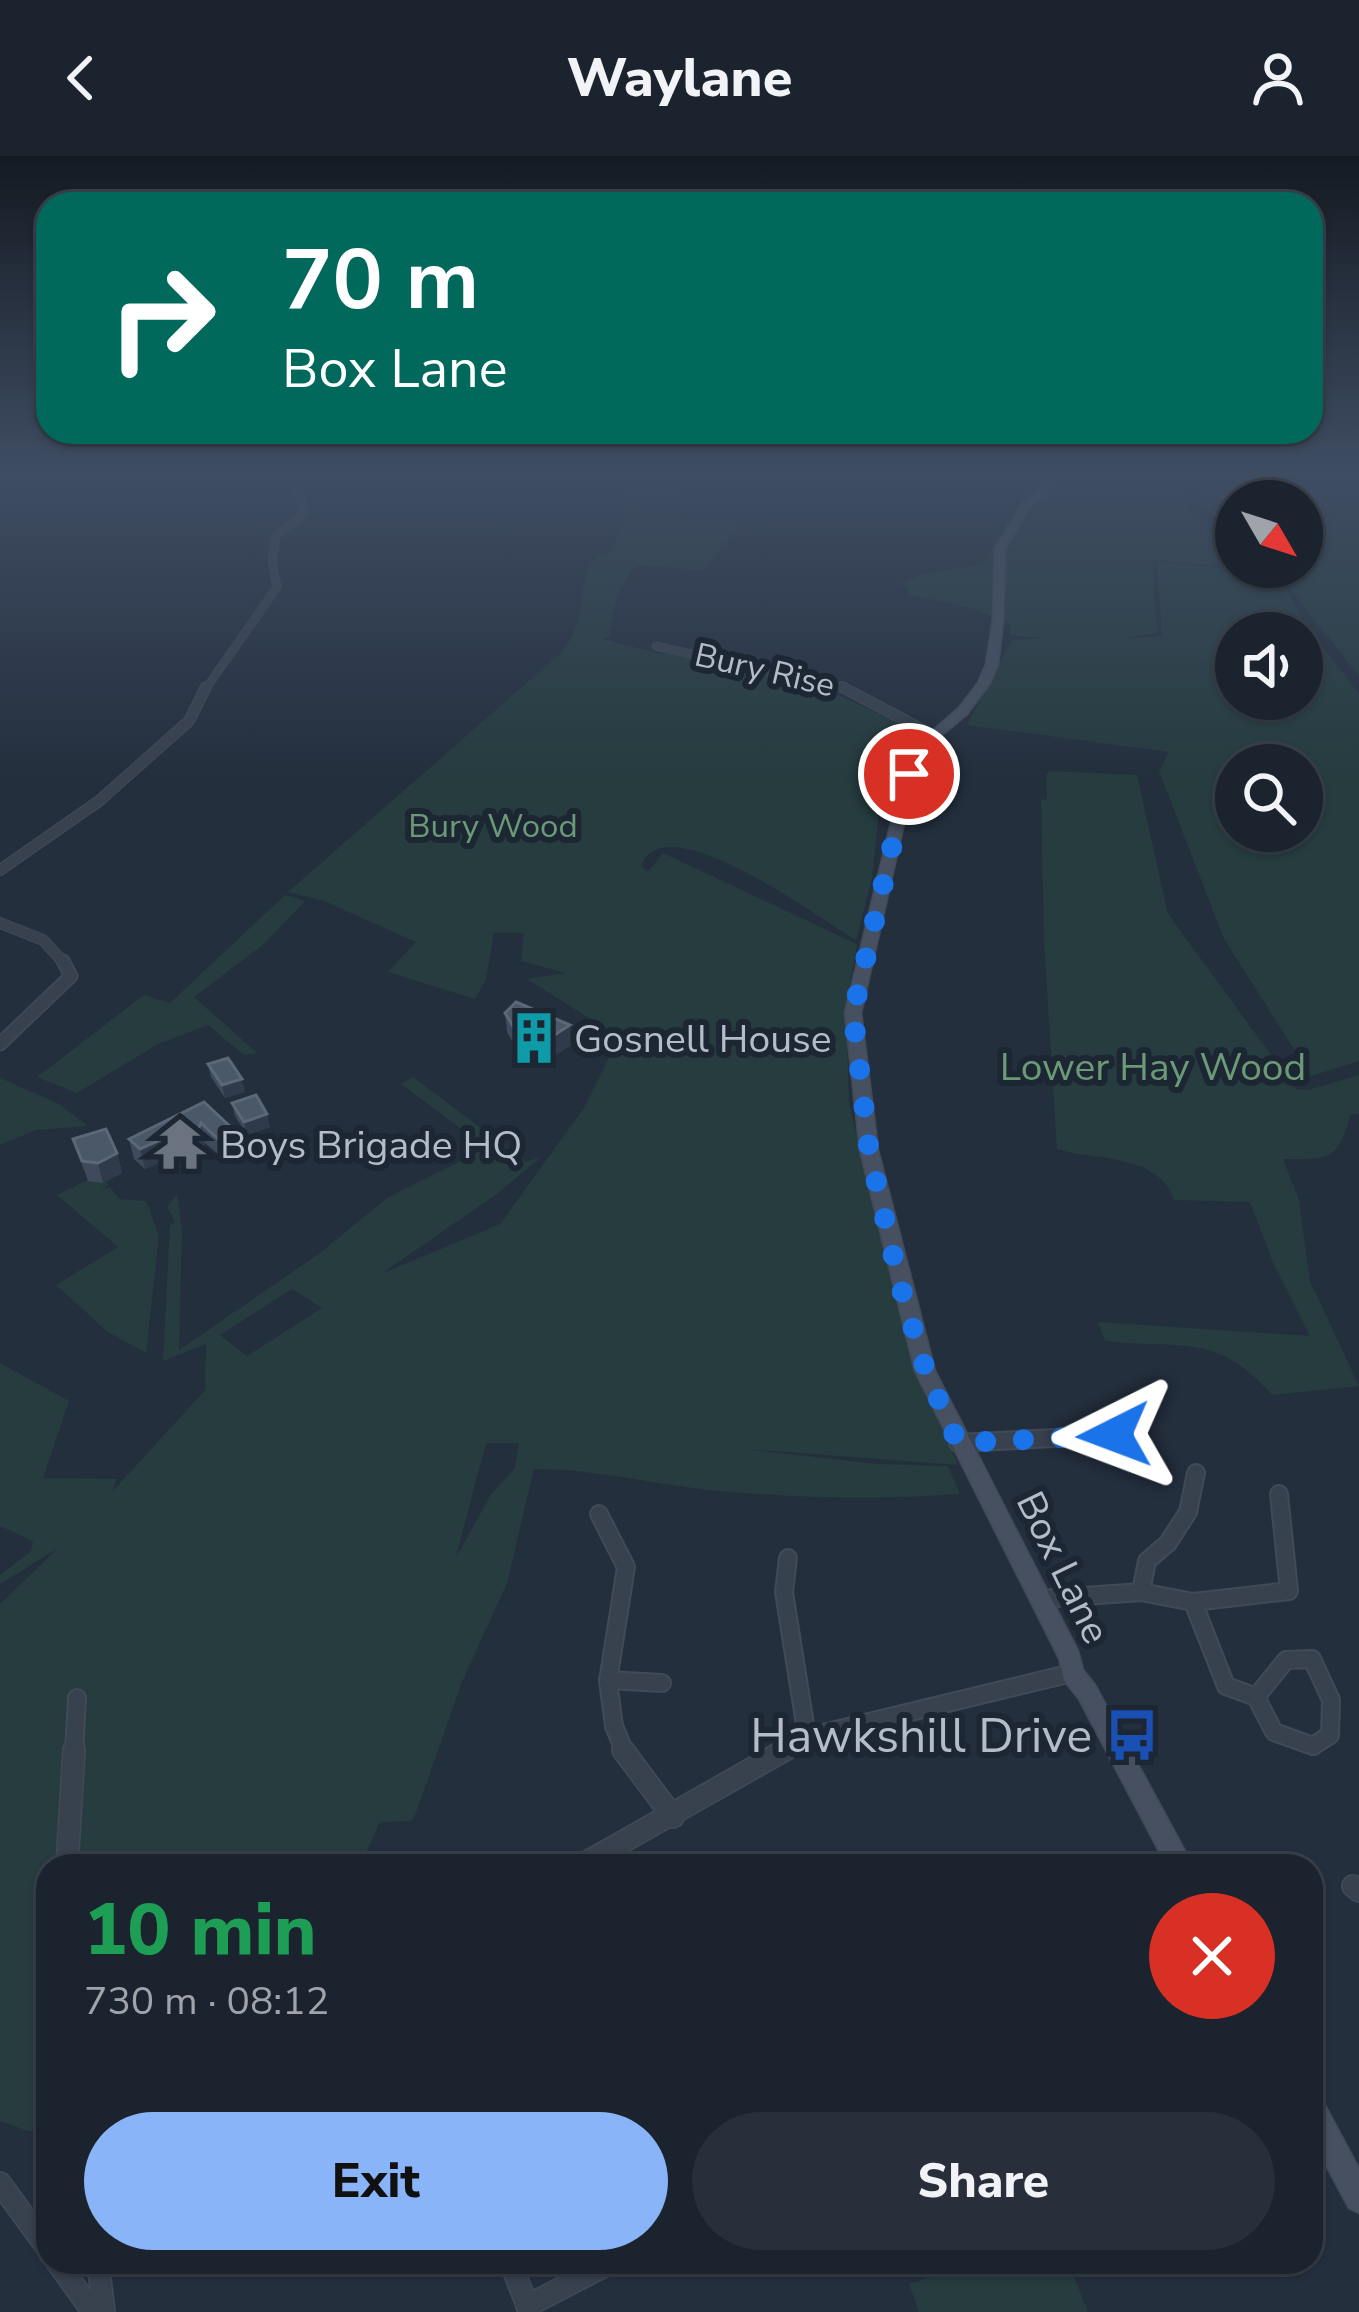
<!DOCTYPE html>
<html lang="en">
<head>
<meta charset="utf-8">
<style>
	:root { --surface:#1b232e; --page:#282f3a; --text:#f1f3f6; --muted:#a0a4aa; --line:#39404a; --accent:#8ab4f8 }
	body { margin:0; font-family:"Nunito Sans",sans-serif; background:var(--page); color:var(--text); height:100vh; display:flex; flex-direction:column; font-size:45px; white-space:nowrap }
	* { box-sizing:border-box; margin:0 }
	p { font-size:39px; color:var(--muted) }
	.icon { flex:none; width:66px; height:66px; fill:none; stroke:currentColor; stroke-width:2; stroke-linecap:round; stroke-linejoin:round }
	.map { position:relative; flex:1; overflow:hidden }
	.details { position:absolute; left:36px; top:1698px; width:1287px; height:420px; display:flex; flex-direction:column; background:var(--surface); border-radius:36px; box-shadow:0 3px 9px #0004,0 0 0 3px var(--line) }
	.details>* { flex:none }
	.top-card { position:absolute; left:36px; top:36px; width:1287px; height:252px; border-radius:36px; box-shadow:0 3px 9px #0004,0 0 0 3px var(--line); background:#00695c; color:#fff; overflow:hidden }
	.needle { width:78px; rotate:129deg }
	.controls { position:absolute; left:1215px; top:324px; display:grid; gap:24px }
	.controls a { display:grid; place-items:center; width:108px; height:108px; border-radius:50%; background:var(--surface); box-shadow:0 3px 9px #0004,0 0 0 3px var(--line); font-size:60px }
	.pin { position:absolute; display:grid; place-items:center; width:102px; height:102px; color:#fff; margin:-51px; border:6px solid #fff; border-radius:50%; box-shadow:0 3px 12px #0007 }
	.me { position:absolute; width:132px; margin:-66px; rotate:267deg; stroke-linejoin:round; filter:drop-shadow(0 0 9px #0008) }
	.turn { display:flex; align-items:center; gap:42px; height:252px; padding:0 48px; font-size:54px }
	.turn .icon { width:156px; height:156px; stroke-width:2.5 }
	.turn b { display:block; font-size:84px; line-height:102px }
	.round { display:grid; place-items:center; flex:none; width:126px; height:126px; border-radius:63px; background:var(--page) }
	.head { display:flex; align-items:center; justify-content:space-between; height:204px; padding:0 48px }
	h1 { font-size:72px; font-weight:800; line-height:90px; color:#1e9e55 }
	.button { display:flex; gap:24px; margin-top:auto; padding:24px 48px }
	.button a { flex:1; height:138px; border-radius:72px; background:var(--accent); color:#111; font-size:48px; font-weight:800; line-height:138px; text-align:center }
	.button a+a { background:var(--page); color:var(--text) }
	header { display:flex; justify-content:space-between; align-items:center; height:156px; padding:0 48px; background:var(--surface); font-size:54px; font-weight:800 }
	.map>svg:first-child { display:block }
	.green { fill:#263c3f; fill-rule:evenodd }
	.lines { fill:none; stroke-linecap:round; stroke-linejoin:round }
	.minor-far4-casing { stroke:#414a57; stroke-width:9 }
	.minor-far3-casing { stroke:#414a57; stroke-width:12 }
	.minor-far2-casing { stroke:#414a57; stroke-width:15 }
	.minor-far1-casing { stroke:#414a57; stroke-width:20 }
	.minor-casing { stroke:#414a57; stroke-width:24 }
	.secondary-casing { stroke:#414a57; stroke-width:3 }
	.minor-far4 { stroke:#38414e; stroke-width:8 }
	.minor-far3 { stroke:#38414e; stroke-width:10 }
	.minor-far2 { stroke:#38414e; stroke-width:12 }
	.minor-far1 { stroke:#38414e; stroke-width:16 }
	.minor { stroke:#38414e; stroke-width:21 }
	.secondary { fill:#465061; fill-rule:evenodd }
	.wall { fill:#3f4b5c }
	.shaded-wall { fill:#2f3b4b }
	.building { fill:#4b5868; stroke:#5c6777; stroke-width:3 }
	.route { stroke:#1a73e8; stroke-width:21; stroke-dasharray:0 37.8 }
	.labels { text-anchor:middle; stroke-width:12; stroke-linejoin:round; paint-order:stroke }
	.far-street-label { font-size:33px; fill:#b4bcc9; stroke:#1d2633 }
	.far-park-label { font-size:33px; fill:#6b9a76; stroke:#1d2633 }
	.poi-label { font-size:39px; fill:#b4bcc9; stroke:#1d2633; text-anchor:start }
	.park-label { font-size:39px; fill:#6b9a76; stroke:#1d2633 }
	.street-label { font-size:39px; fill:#b4bcc9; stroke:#1d2633 }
	.near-poi-label { font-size:48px; fill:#b4bcc9; stroke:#1d2633; text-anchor:end }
</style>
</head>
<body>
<header><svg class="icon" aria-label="back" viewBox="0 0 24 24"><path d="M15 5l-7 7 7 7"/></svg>Waylane<svg class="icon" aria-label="person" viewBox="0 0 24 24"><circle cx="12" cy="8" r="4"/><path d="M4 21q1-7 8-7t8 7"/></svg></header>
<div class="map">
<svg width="1359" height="2156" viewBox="0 0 1359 2156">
	<rect width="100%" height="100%" fill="#242f3e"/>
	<g class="green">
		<path d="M624 317H769L767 321 684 318 682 338 643 341 638 361 743 367 702 414 635 409 618 437 609 481 603 483 661 498 680 497 722 506 714 516 725 506 811 527 917 575 903 585 883 615 872 722 856 784C822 765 664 645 641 710L648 716 663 697 857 788 846 850 849 947 907 1188 958 1309 744 1293 877 1308 948 1310 960 1338C878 1344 800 1342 718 1335 656 1329 597 1313 534 1313L507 1427 462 1526 417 1654 412 1665 380 1666 360 1710H48V1976L28 1975 0 1965V1448L57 1393 0 1428V1419L31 1395 33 1385 0 1370V1207L69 1245 43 1322 117 1323 112 1336 205 1234 206 1188 163 1205 170 1070 175 1066 167 1051 177 1038 182 1074 179 1194 320 1097 387 1042 487 992 401 928 413 921 526 1006 541 1001 497 1038 381 1118 500 1068 584 952 619 881 527 823 566 817 521 805 524 777H494L486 823 475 843 388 816 416 786 324 745 288 736 562 496C567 488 574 479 576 471 585 444 578 419 600 398L610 397C627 370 628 343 624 317ZM292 1133 322 1152 247 1200 220 1179ZM486 1287H519L515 1312 492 1337 456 1401Z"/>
		<path d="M1024 317H1359V520L1284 426 1303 465 1359 538V905L1311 920 1224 783 1159 615 1169 596 967 569 1012 484 1043 482 1010 479V468L974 453 907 438 909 432 901 428 923 418 983 408 1029 330 1009 326ZM1204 320 1198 350 1236 377V345H1302V411H1275L1278 417 1157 406 1162 480 1125 482 1157 477 1152 404 1264 414 1236 411V394L1196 365 1180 336ZM1236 477H1302V543H1236ZM1236 609H1302V675H1236Z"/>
		<path d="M1050 615 1137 619 1168 758 1296 933 1308 934 1359 919V958L1350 959C1338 1007 1327 1003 1283 1003L1299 1044 1310 1125 1359 1230 1272 1239C1216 1175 1183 1194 1105 1185L1098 1166 1310 1180 1274 1109 1250 1046 1174 1044C1159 997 1096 1005 1057 993L1044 783 1041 643 1047 644 1046 619Z"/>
		<path d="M285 739 305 745 263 789 194 841 257 897 244 899 208 869 158 888 77 937 37 921 144 839 170 847Z"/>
		<path d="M0 922 59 948 88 970 36 974 0 989Z"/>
		<path d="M98 1019 109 1029 100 1035 110 1031 119 1043 146 1045 159 1079 146 1197 108 1176 56 1129 118 1091 57 1039Z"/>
		<path d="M980 2106H1068L1088 2156H919L909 2128Z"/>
	</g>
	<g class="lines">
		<g class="minor-far4-casing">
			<g id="minor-far4">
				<path d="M656 490 850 534"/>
				<path d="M205 534 277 431 272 404 276 380 304 358 294 317"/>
			</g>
		</g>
		<g class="minor-far3-casing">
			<g id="minor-far3">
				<path d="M842 531 933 579"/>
				<path d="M0 714 99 645 189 565 206 531"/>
				<path d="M0 767 43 784 65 808"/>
			</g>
		</g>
		<g class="minor-far2-casing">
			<path id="minor-far2" d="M0 888 71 820 63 805"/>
		</g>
		<g class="minor-far1-casing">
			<g id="minor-far1">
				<path d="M958 1287 1114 1279"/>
				<path d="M599 1358 626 1411 608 1525 614 1570 625 1597"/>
				<path d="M788 1402 784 1436 807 1581"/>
				<path d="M1141 1436 1147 1405 1168 1387 1188 1356 1196 1317"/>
				<path d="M1041 1443 1141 1436 1193 1446 1289 1435 1279 1338"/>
				<path d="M1193 1446 1226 1530 1256 1541"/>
				<path d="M1312 1503 1331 1544 1330 1579 1313 1590 1274 1576 1256 1541 1286 1504Z"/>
				<path d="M608 1524 662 1527"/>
				<path d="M74 1597 77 1542"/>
				<path d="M779 1597 807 1581 1072 1517"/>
			</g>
		</g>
		<g class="minor-casing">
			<g id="minor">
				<path d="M623 1594 673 1661"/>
				<path d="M67 1710 74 1594"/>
				<path d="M580 1710 785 1594"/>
				<path d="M1353 1730 1359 1735"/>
				<path d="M0 2027 48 2093"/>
				<path d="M57 2106 93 2156"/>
				<path d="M98 2106 104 2156"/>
				<path d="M510 2106 530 2156"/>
				<path d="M527 2150 612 2106"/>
			</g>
		</g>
		<g class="secondary-casing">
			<g id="secondary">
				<path d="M1058 317H1068L1030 351 1005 393 1003 464 998 508 990 527 967 558 920 597 861 857 878 994 935 1215 1078 1495 1083 1514 1095 1529 1193 1710H1167L1079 1543 1064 1524 1059 1502 915 1215 860 994 845 857 908 596 959 552 978 527 986 508 993 464 995 393 1023 347Z"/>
				<path d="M1311 1938 1321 1942 1359 2013V2057L1349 2052 1311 1981Z"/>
			</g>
		</g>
		<use href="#minor-far4" class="minor-far4"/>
		<use href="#minor-far3" class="minor-far3"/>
		<use href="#minor-far2" class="minor-far2"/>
		<use href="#minor-far1" class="minor-far1"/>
		<use href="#minor" class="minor"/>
		<use href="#secondary" class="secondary"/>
	</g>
	<g class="wall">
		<path d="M505 857 571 889 549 903 521 900 507 876Z"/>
		<path d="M208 908 245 936 225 942 211 921Z"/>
		<path d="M204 946 235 975 240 994 223 1002 205 987 198 1005 192 1008 174 1000 145 1013 134 1003 129 983Z"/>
		<path d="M232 947 270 971 247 979 235 960Z"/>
		<path d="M73 983 117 997 122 1017 103 1027 88 1025Z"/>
	</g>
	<g class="shaded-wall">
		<path d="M570 869 571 889 549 903 548 883Z"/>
		<path d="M242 923 245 936 225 942 222 929Z"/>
		<path d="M267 958 270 971 247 979 244 966Z"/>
		<path d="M201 967 205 987 198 1005 192 1008 187 988Z"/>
		<path d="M235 975 240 994 223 1002 218 983Z"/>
		<path d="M169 980 174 1000 145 1013 140 993Z"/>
		<path d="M117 997 122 1017 103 1027 98 1007Z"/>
	</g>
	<g class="building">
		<path d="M516 846 570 869 548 883 519 880 505 857Z"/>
		<path d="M228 902 242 923 222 929 208 908Z"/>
		<path d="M256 939 267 958 244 966 232 947Z"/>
		<path d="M204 946 235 975 218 983 201 967 194 985 187 988 169 980 140 993 129 983Z"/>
		<path d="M106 973 117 997 98 1007 82 1005 73 983Z"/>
	</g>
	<linearGradient id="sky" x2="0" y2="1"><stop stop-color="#141a22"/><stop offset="0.51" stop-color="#3f4d63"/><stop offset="1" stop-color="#3f4d63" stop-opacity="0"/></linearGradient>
	<rect width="1359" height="619" fill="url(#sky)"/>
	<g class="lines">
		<path class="route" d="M909 618 853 857 869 994 899 1125 926 1215 958 1287 1114 1279"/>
	</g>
	<defs>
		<g id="building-bare" transform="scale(4.14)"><path d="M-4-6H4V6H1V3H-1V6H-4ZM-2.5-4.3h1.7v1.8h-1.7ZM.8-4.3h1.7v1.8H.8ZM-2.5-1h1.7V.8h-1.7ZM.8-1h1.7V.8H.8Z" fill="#0f9aa8" stroke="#1d2633" stroke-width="2.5" paint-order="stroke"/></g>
		<g id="temple-bare" transform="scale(4.14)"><path d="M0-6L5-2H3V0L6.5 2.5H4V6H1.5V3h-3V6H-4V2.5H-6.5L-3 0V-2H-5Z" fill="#6b7280" stroke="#1d2633" stroke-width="2.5" paint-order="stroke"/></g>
		<g id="bus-bare" transform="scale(4.14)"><path d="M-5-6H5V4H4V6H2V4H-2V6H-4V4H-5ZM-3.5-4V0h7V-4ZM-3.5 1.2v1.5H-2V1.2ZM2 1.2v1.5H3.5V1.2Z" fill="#1a4fb4" stroke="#1d2633" stroke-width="2.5" paint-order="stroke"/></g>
	</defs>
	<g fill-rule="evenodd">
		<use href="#building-bare" x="534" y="882"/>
		<use href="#temple-bare" x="180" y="988"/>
		<use href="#bus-bare" x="1132" y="1579"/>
	</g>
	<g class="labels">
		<g class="far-street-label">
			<text transform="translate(765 513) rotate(13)" y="12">Bury Rise</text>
		</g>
		<g class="far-park-label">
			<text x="493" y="681">Bury Wood</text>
		</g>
		<g class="poi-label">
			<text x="574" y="896">Gosnell House</text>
			<text x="220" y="1002">Boys Brigade HQ</text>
		</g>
		<g class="park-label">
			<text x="1153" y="924">Lower Hay Wood</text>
		</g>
		<g class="street-label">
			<text transform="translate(1064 1411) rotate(64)" y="14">Box Lane</text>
		</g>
		<g class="near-poi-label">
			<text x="1092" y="1596">Hawkshill Drive</text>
		</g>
	</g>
</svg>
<div class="controls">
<a><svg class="needle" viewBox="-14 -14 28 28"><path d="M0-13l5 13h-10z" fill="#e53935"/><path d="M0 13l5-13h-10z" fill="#a0a4aa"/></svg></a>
<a><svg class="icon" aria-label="sound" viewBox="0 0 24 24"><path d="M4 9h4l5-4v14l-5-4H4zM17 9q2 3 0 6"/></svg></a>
<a><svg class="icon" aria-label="search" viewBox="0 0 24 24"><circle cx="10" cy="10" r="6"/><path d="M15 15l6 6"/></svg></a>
</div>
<div class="pin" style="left:909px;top:618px;background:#d93025"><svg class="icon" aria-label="arrive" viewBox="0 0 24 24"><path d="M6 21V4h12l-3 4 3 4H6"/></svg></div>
<svg class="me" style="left:1114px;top:1279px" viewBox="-20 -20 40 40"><path d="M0-17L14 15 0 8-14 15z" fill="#1a73e8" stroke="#fff" stroke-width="4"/></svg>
<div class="top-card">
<div class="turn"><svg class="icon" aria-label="right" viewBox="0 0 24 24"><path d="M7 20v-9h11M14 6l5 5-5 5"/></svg><div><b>70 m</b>Box Lane</div></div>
</div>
<section class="details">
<div class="head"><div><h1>10 min</h1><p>730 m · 08:12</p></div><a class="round" style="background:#d93025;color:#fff"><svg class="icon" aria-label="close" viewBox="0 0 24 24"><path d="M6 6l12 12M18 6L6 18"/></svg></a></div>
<div class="button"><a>Exit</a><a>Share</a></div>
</section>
</div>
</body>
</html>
